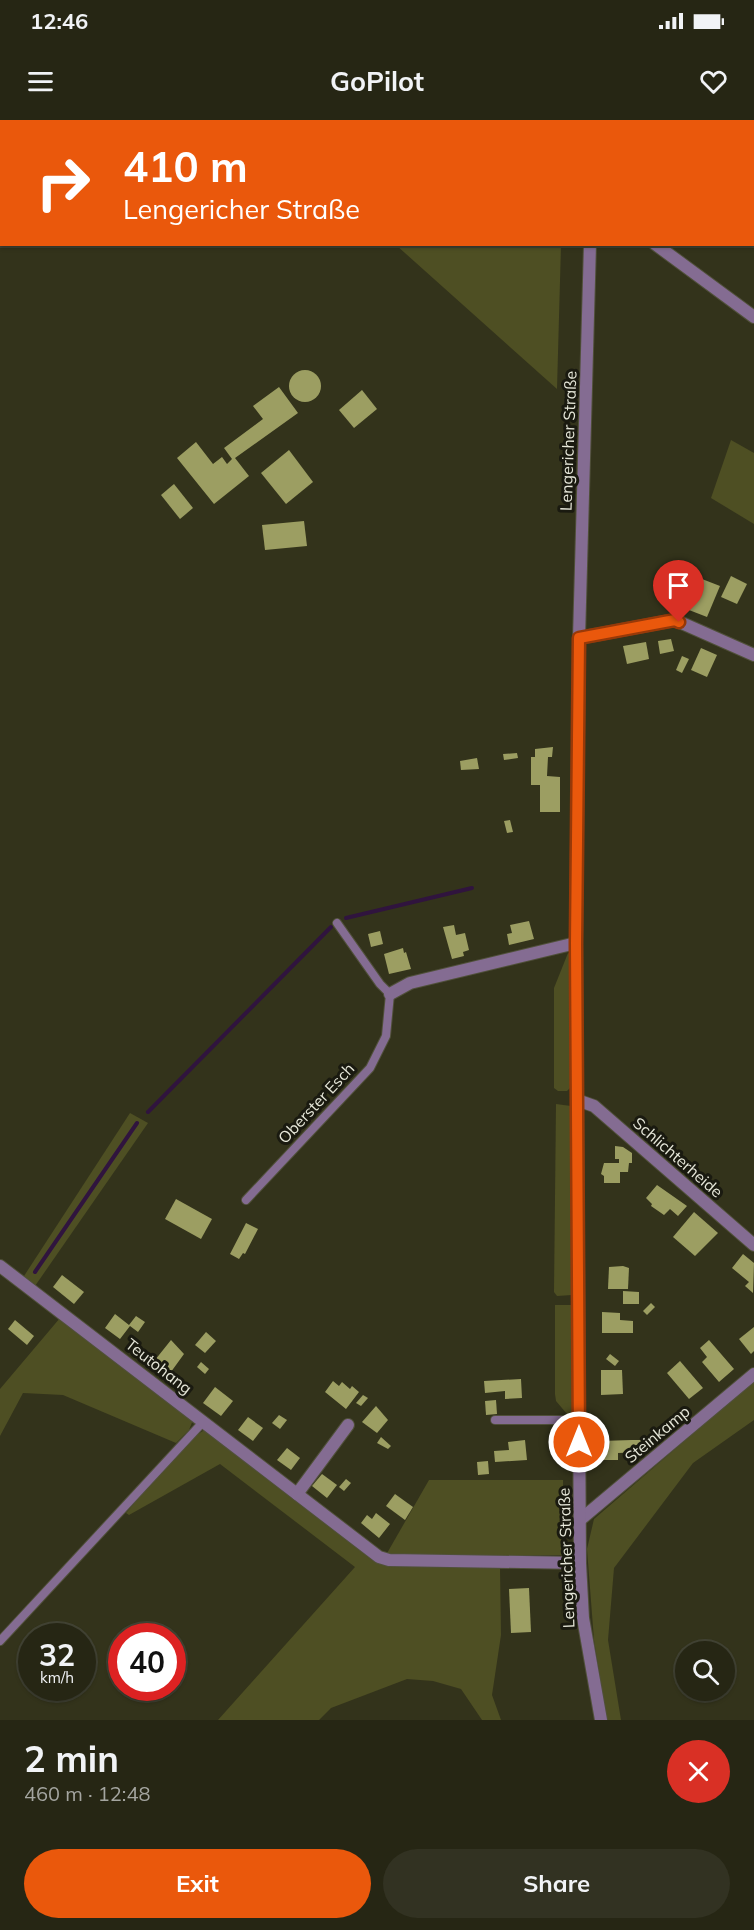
<!DOCTYPE html>
<html lang="en">
<head>
<meta charset="utf-8">
<style>
	:root { --surface:#262614; --page:#323222; --text:#f1f3f6; --muted:#a4a5a0; --line:#424334; --accent:#ea580c }
	body { margin:0; font-family:Mulish,sans-serif; background:var(--page); color:var(--text); height:100vh; display:flex; flex-direction:column; font-size:22px; white-space:nowrap }
	* { box-sizing:border-box; margin:0 }
	p { font-size:20px; color:var(--muted) }
	.icon { flex:none; width:33px; height:33px; fill:none; stroke:currentColor; stroke-width:2; stroke-linecap:round; stroke-linejoin:round }
	.map { position:relative; height:1600px; overflow:hidden }
	.details { display:flex; flex-direction:column; background:var(--surface); flex:1 }
	.details>* { flex:none }
	.banner { position:absolute; left:0px; top:0px; width:754px; height:126px; box-shadow:0 2px 4px #0004,0 0 0 2px var(--line); background:#ea580c; color:#fff; overflow:hidden }
	.buttons { position:absolute; left:675px; top:1521px; display:grid; gap:12px }
	.buttons a { display:grid; place-items:center; width:60px; height:60px; border-radius:50%; background:var(--surface); box-shadow:0 2px 4px #0004,0 0 0 2px var(--line); font-size:30px }
	.speed { position:absolute; left:18px; top:1503px; display:flex; gap:12px; font-size:30px; font-weight:700; text-align:center }
	.speed>* { display:grid; place-content:center; width:78px; height:78px; border-radius:50%; background:var(--surface); box-shadow:0 2px 4px #0004,0 0 0 2px var(--line); line-height:1 }
	.speed small { font-size:15px; font-weight:400 }
	.speed .limit { border:9px solid #d22; background:#fff; color:#111 }
	.pin { position:absolute; display:grid; place-items:center; width:51px; height:51px; color:#fff; margin:-62px -26px; border-radius:50% 50% 50% 0; rotate:-45deg; box-shadow:0 0 6px #0007 }
	.pin .icon { rotate:45deg }
	.me { position:absolute; width:66px; margin:-33px; rotate:0deg; stroke-linejoin:round; filter:drop-shadow(0 0 4px #0008) }
	.turn { display:flex; align-items:center; gap:21px; height:126px; padding:0 24px; font-size:27px }
	.turn .icon { width:78px; height:78px; stroke-width:2.5 }
	.turn b { display:block; font-size:42px; line-height:51px }
	.round { display:grid; place-items:center; flex:none; width:63px; height:63px; border-radius:32px; background:var(--page) }
	.headline { display:flex; align-items:center; justify-content:space-between; height:102px; padding:0 24px }
	h1 { font-size:36px; font-weight:700; line-height:45px }
	.primary-button { display:flex; gap:12px; margin-top:auto; padding:12px 24px }
	.primary-button a { flex:1; height:69px; border-radius:36px; background:var(--accent); color:#fff; font-size:24px; font-weight:700; line-height:69px; text-align:center }
	.primary-button a+a { background:var(--page); color:var(--text) }
	.status { display:flex; justify-content:space-between; align-items:center; height:42px; padding:0 30px; background:var(--surface); direction:ltr }
	.status svg { height:16px; fill:currentColor }
	header { display:flex; justify-content:space-between; align-items:center; height:78px; padding:0 24px; background:var(--surface); font-size:27px; font-weight:700 }
	.map>svg:first-child { display:block }
	.green { fill:#4e4f23 }
	.lines { fill:none; stroke-linecap:round; stroke-linejoin:round }
	.stream { stroke:#30143e; stroke-width:4 }
	.building { fill:#9c9e62 }
	.service-casing { stroke:#50503a; stroke-width:10 }
	.minor-casing { stroke:#50503a; stroke-width:14 }
	.tertiary-casing { stroke:#50503a; stroke-width:14 }
	.service { stroke:#846c92; stroke-width:8 }
	.minor { stroke:#846c92; stroke-width:12 }
	.tertiary { stroke:#846c92; stroke-width:12 }
	.route-casing { stroke:#983908; stroke-width:15 }
	.route { stroke:#ea580c; stroke-width:10 }
	.labels { text-anchor:middle; stroke-width:6; stroke-linejoin:round; paint-order:stroke }
	.street-label { font-size:16px; fill:#e7e8da; stroke:#1a1a10 }
</style>
</head>
<body>
<div class="status"><b>12:46</b><svg viewBox="0 0 49 12"><path d="M0 12V9h3v3zM5 12V6h3v6zM10 12V3h3v9zM15 12V0h3v12zM26 1h20v11H26zM47 4h2v5h-2z"/></svg></div>
<header><svg class="icon" aria-label="menu" viewBox="0 0 24 24"><path d="M4 6h16M4 12h16M4 18h16"/></svg>GoPilot<svg class="icon" aria-label="heart" viewBox="0 0 24 24"><path d="M12 20l-8-8c-3-5 5-10 8-4 3-6 11-1 8 4z"/></svg></header>
<div class="map">
<svg width="754" height="1600" viewBox="0 0 754 1600">
	<rect width="100%" height="100%" fill="#33331b"/>
	<g class="green">
		<path d="M396 125H561L557 269Z"/>
		<path d="M731 320 754 333V404L711 378Z"/>
		<path d="M568 833 571 835V967L567 971H558L554 968V868Z"/>
		<path d="M556 984 571 986 572 1175 557 1176 554 1172Z"/>
		<path d="M130 993 148 1003 35 1166 24 1156Z"/>
		<path d="M555 1185H572L573 1292 567 1294 556 1281 555 1274Z"/>
		<path d="M60 1198 193 1300 189 1310 176 1323 63 1275 23 1273 0 1316V1269Z"/>
		<path d="M754 1261V1300L693 1343 614 1448 608 1520 621 1600H607L594 1520 587 1429 594 1399Z"/>
		<path d="M206 1309 382 1444 500 1448 501 1515 492 1575 501 1600H482L461 1569 433 1561 407 1559 331 1588 319 1600H218L355 1447 220 1344 129 1395 126 1393C150 1365 174 1328 206 1309Z"/>
		<path d="M429 1360H563L564 1435H386Z"/>
	</g>
	<g class="lines">
		<g class="stream">
			<path d="M346 798 472 768"/>
			<path d="M148 992 331 807"/>
			<path d="M35 1152 137 1003"/>
		</g>
	</g>
	<g class="building">
		<circle cx="305" cy="266" r="16"/>
		<path d="M279 267 298 293 235 338 249 356 214 384 177 338 196 322 213 344 222 337 227 344 232 339 224 328 263 299 253 286Z"/>
		<path d="M362 270 377 289 354 308 339 290Z"/>
		<path d="M289 330 313 362 286 384 261 353Z"/>
		<path d="M174 364 193 388 180 399 161 375Z"/>
		<path d="M304 401 307 426 265 430 262 405Z"/>
		<path d="M731 456 747 464 737 484 721 477Z"/>
		<path d="M702 459 720 466 707 497 689 490Z"/>
		<path d="M671 519 674 531 660 534 658 521Z"/>
		<path d="M646 522 649 539 627 544 623 526Z"/>
		<path d="M701 528 717 535 707 557 691 550Z"/>
		<path d="M682 536 689 539 682 553 676 550Z"/>
		<path d="M553 627 552 637H548L547 656 560 657V692H540V665H531V637H535V629Z"/>
		<path d="M517 633 518 638 504 640 503 634Z"/>
		<path d="M477 638 479 649 461 650 460 641Z"/>
		<path d="M510 700 513 712 507 713 504 701Z"/>
		<path d="M529 801 534 819 509 825 507 814 512 813 510 805Z"/>
		<path d="M454 805 456 815 465 813 469 830 463 832 464 836 452 839 443 807Z"/>
		<path d="M380 811 383 824 371 827 368 814Z"/>
		<path d="M403 828 404 833 406 832 411 849 389 854 384 834Z"/>
		<path d="M615 1026 623 1027 632 1033V1043H629L628 1052H620V1063H604V1056L601 1054 604 1043H619V1039H615Z"/>
		<path d="M657 1065 687 1086 678 1096 670 1089 664 1095 651 1086 652 1084 646 1078Z"/>
		<path d="M176 1079 212 1099 201 1119 165 1099Z"/>
		<path d="M694 1092 718 1113 695 1136 673 1117Z"/>
		<path d="M246 1103 258 1109 245 1134 243 1133 239 1139 230 1134Z"/>
		<path d="M743 1134 754 1143 753 1173 745 1166 749 1162 732 1148Z"/>
		<path d="M623 1146 629 1148 628 1169H608L609 1147Z"/>
		<path d="M62 1155 84 1172 74 1184 53 1167Z"/>
		<path d="M623 1171 639 1172V1184H623Z"/>
		<path d="M651 1183 655 1187 647 1195 643 1191Z"/>
		<path d="M602 1192 620 1193V1200L633 1201V1213H602Z"/>
		<path d="M115 1194 129 1205 136 1196 145 1202 138 1212 130 1206 120 1219 105 1208Z"/>
		<path d="M15 1200 34 1216 27 1225 8 1209Z"/>
		<path d="M754 1207V1231L751 1234 739 1219Z"/>
		<path d="M206 1212 216 1221 205 1233 195 1225Z"/>
		<path d="M171 1220 184 1234 168 1256 155 1246 158 1242 155 1240Z"/>
		<path d="M709 1220 734 1249 719 1262 702 1242 707 1237 700 1228Z"/>
		<path d="M610 1234 619 1241 615 1246 606 1239Z"/>
		<path d="M680 1241 703 1268 689 1279 667 1253Z"/>
		<path d="M201 1242 209 1249 205 1254 197 1247Z"/>
		<path d="M601 1250H622L623 1274 601 1275Z"/>
		<path d="M521 1259 522 1278 505 1279V1271L485 1273 484 1261Z"/>
		<path d="M333 1261 339 1266 342 1262 350 1269 352 1266 359 1272 346 1289 325 1272Z"/>
		<path d="M215 1267 233 1281 221 1296 203 1283Z"/>
		<path d="M363 1275 368 1278 361 1286 356 1283Z"/>
		<path d="M496 1280 497 1294 486 1295 485 1281Z"/>
		<path d="M376 1286 388 1300 377 1313 362 1302Z"/>
		<path d="M279 1295 287 1300 280 1309 272 1303Z"/>
		<path d="M248 1297 263 1308 253 1321 238 1310Z"/>
		<path d="M381 1317 391 1326 388 1329 377 1323Z"/>
		<path d="M525 1320 527 1340 495 1342 494 1331 509 1330 508 1322Z"/>
		<path d="M632 1320H643V1332L618 1333V1340H601L600 1321Z"/>
		<path d="M287 1328 300 1338 291 1350 277 1340Z"/>
		<path d="M488 1341 489 1354 478 1355 477 1342Z"/>
		<path d="M322 1354 337 1365 327 1378 312 1366Z"/>
		<path d="M346 1359 351 1363 344 1371 339 1367Z"/>
		<path d="M395 1374 413 1387 405 1400 386 1386Z"/>
		<path d="M376 1393 390 1404 379 1418 361 1403 367 1395 372 1399Z"/>
		<path d="M529 1468 531 1512 511 1513 509 1469Z"/>
	</g>
	<g class="lines">
		<g class="service-casing">
			<g id="service">
				<path d="M246 1080 370 948 386 916 390 874 380 864 337 803"/>
				<path d="M495 1300H579"/>
				<path d="M0 1521 204 1301"/>
			</g>
		</g>
		<g class="minor-casing">
			<g id="minor">
				<path d="M503 0 505 2"/>
				<path d="M655 124 754 197"/>
				<path d="M579 518 675 500 754 535"/>
				<path d="M390 874 410 863 576 823"/>
				<path d="M577 980 594 986 754 1125"/>
				<path d="M0 1146 379 1437 389 1440 580 1443"/>
				<path d="M297 1374 348 1305"/>
				<path d="M580 1400 754 1254"/>
			</g>
		</g>
		<g class="tertiary-casing">
			<g id="tertiary">
				<path d="M593 2V0"/>
				<path d="M590 124 579 518 576 823 580 1443 583 1498 601 1600"/>
			</g>
		</g>
		<use href="#service" class="service"/>
		<use href="#minor" class="minor"/>
		<use href="#tertiary" class="tertiary"/>
	</g>
	<g class="lines">
		<g class="route-casing">
			<path id="route" d="M579 1322 576 823 579 518 675 500 679 502"/>
		</g>
		<use href="#route" class="route"/>
	</g>
	<g class="labels">
		<g class="street-label">
			<text transform="translate(568 321) rotate(-88)" y="6">Lengericher Straße</text>
			<text transform="translate(316 983) rotate(-47)" y="6">Oberster Esch</text>
			<text transform="translate(678 1037) rotate(41)" y="6">Schlichterheide</text>
			<text transform="translate(159 1246) rotate(38)" y="6">Teutohang</text>
			<text transform="translate(657 1314) rotate(-40)" y="6">Steinkamp</text>
			<text transform="translate(566 1438) rotate(-92)" y="6">Lengericher Straße</text>
		</g>
	</g>
</svg>
<div class="buttons">
<a><svg class="icon" aria-label="search" viewBox="0 0 24 24"><circle cx="10" cy="10" r="6"/><path d="M15 15l6 6"/></svg></a>
</div>
<div class="speed"><div>32<small>km/h</small></div><div class="limit">40</div></div>
<div class="pin" style="left:679px;top:502px;background:#d93025"><svg class="icon" aria-label="arrive" viewBox="0 0 24 24"><path d="M6 21V4h12l-3 4 3 4H6"/></svg></div>
<svg class="me" style="left:579px;top:1322px" viewBox="-20 -20 40 40"><circle r="17" fill="#ea580c" stroke="#fff" stroke-width="3"/><path d="M0-11L8 9 0 5-8 9z" fill="#fff"/></svg>
<div class="banner">
<div class="turn"><svg class="icon" aria-label="right" viewBox="0 0 24 24"><path d="M7 20v-9h11M14 6l5 5-5 5"/></svg><div><b>410 m</b>Lengericher Straße</div></div>
</div>
</div>
<section class="details">
<div class="headline"><div><h1>2 min</h1><p>460 m · 12:48</p></div><a class="round" style="background:#d93025;color:#fff"><svg class="icon" aria-label="close" viewBox="0 0 24 24"><path d="M6 6l12 12M18 6L6 18"/></svg></a></div>
<div class="primary-button"><a>Exit</a><a>Share</a></div>
</section>
</body>
</html>
